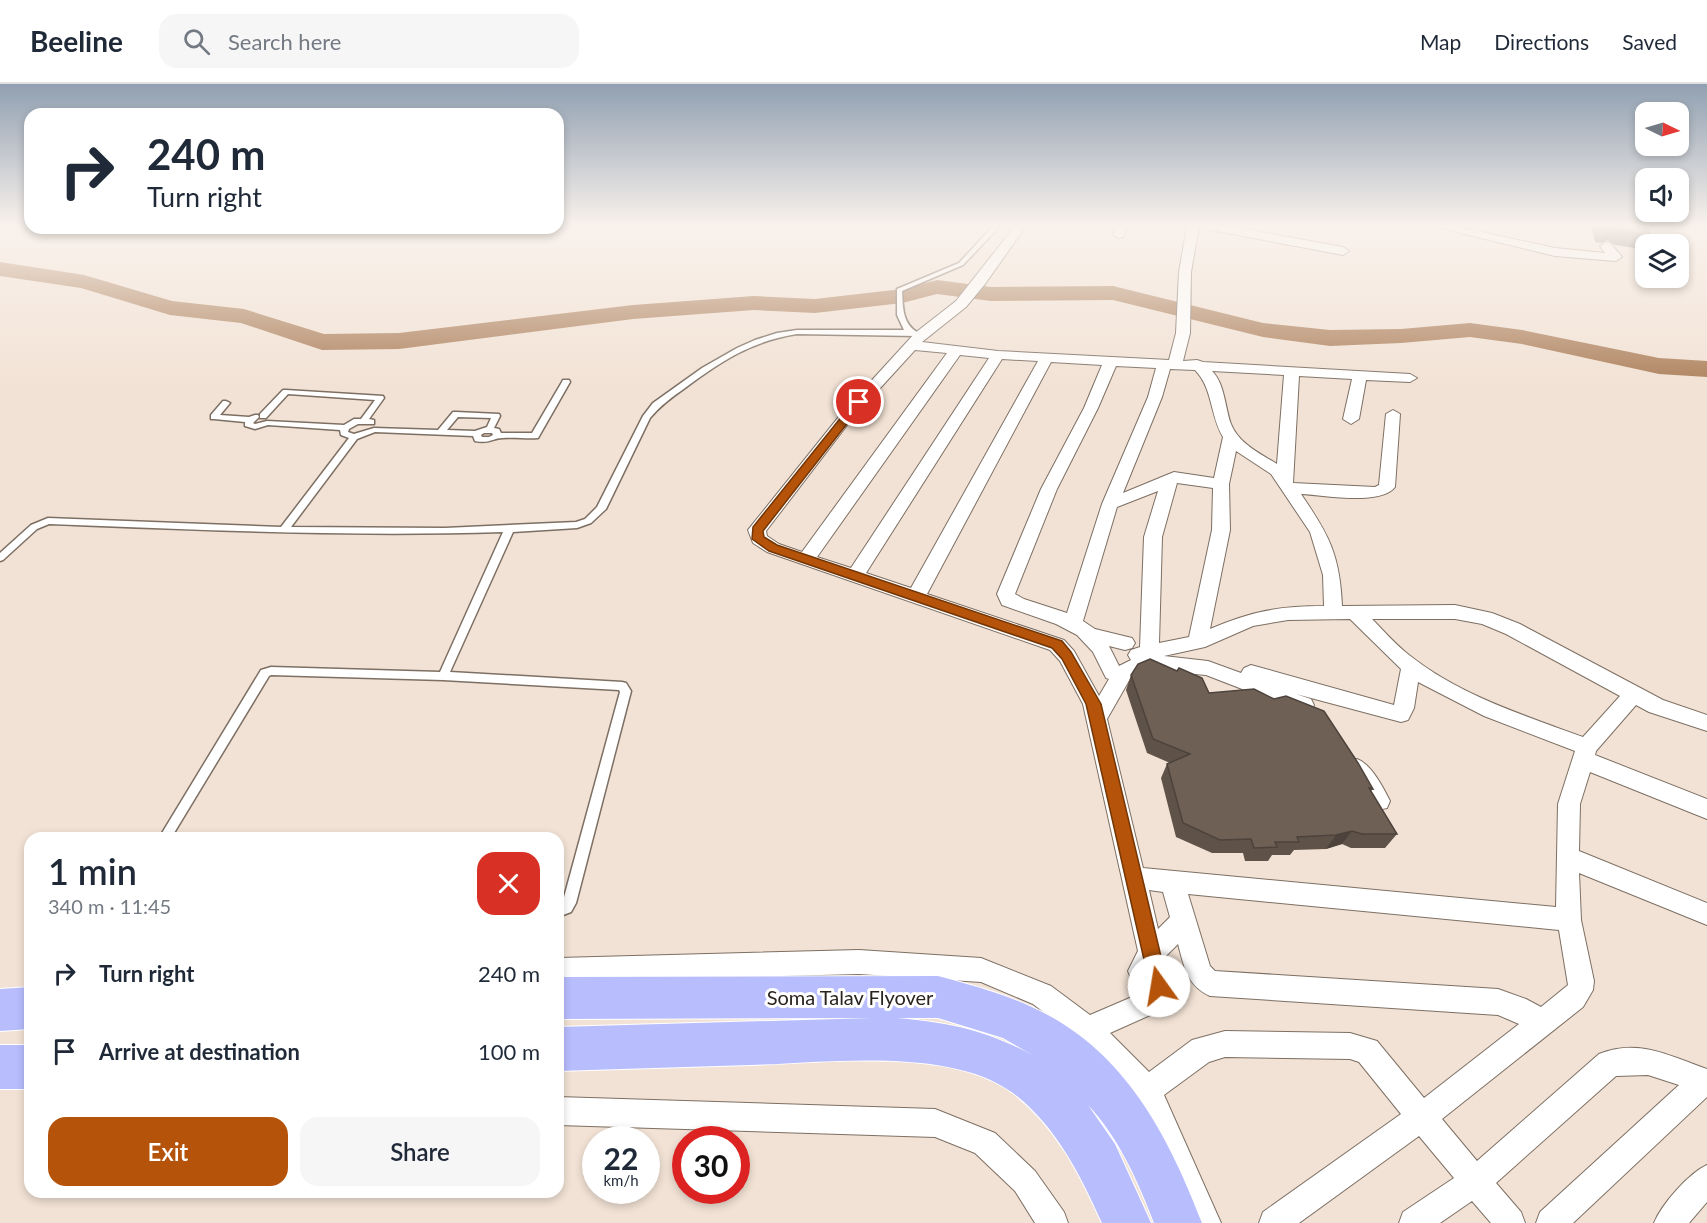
<!DOCTYPE html>
<html lang="en">
<head>
<meta charset="utf-8">
<style>
	:root { --surface:#fff; --page:#f6f6f7; --text:#1f2937; --muted:#747a83; --line:#e0e1e3; --accent:#b45309 }
	body { margin:0; font-family:Lato,sans-serif; background:var(--page); color:var(--text); height:100vh; display:flex; flex-direction:column; font-size:22px; white-space:nowrap }
	* { box-sizing:border-box; margin:0 }
	p { font-size:20px; color:var(--muted) }
	.icon { flex:none; width:33px; height:33px; fill:none; stroke:currentColor; stroke-width:2; stroke-linecap:round; stroke-linejoin:round }
	.map { position:relative; flex:1; overflow:hidden }
	.side { position:absolute; left:24px; top:748px; width:540px; height:366px; display:flex; flex-direction:column; background:var(--surface); border-radius:18px; box-shadow:0 3px 9px #0003 }
	.side>* { flex:none }
	.top-card { position:absolute; left:24px; top:24px; width:540px; height:126px; border-radius:18px; box-shadow:0 3px 9px #0003; background:#fff; color:var(--text); overflow:hidden }
	.needle { width:39px; rotate:95deg }
	.fabs { position:absolute; left:1635px; top:18px; display:grid; gap:12px }
	.fabs a { display:grid; place-items:center; width:54px; height:54px; border-radius:12px; background:var(--surface); box-shadow:0 3px 9px #0003; font-size:30px }
	.speed { position:absolute; left:582px; top:1042px; display:flex; gap:12px; font-size:30px; font-weight:700; text-align:center }
	.speed>* { display:grid; place-content:center; width:78px; height:78px; border-radius:50%; background:var(--surface); box-shadow:0 3px 9px #0003; line-height:1 }
	.speed small { font-size:15px; font-weight:400 }
	.speed .limit { border:9px solid #d22; background:#fff; color:#111 }
	.pin { position:absolute; display:grid; place-items:center; width:51px; height:51px; color:#fff; margin:-26px; border:3px solid #fff; border-radius:50%; box-shadow:0 2px 6px #0007 }
	.me { position:absolute; width:66px; margin:-33px; rotate:347deg; stroke-linejoin:round; filter:drop-shadow(0 0 4px #0008) }
	.turn { display:flex; align-items:center; gap:21px; height:126px; padding:0 24px; font-size:27px }
	.turn .icon { width:78px; height:78px; stroke-width:2.5 }
	.turn b { display:block; font-size:42px; line-height:51px }
	.round { display:grid; place-items:center; flex:none; width:63px; height:63px; border-radius:18px; background:var(--page) }
	.headline { display:flex; align-items:center; justify-content:space-between; height:102px; padding:0 24px }
	h1 { font-size:36px; font-weight:600; line-height:45px }
	.button { display:flex; gap:12px; margin-top:auto; padding:12px 24px }
	.button a { flex:1; height:69px; border-radius:18px; background:var(--accent); color:#fff; font-size:24px; font-weight:600; line-height:69px; text-align:center }
	.button a+a { background:var(--page); color:var(--text) }
	ul { padding:0; list-style:none }
	li { display:flex; align-items:center; gap:18px; height:78px; padding:0 24px }
	li div { flex:1 }
	li b { display:block; font-size:22px }
	li em { font-style:normal }
	header { display:flex; align-items:center; gap:36px; box-sizing:border-box; height:84px; padding:0 30px; background:var(--surface); border-bottom:2px solid var(--line) }
	header strong { font-size:28px }
	nav { display:flex; gap:33px; margin-inline-start:auto; font-size:21px }
	.search { width:420px; height:54px; background:var(--page); display:flex; align-items:center; gap:15px; box-sizing:border-box; padding:0 21px; border-radius:18px; color:var(--muted); font-size:22px }
	.map>svg:first-child { display:block }
	.lines { fill:none; stroke-linecap:round; stroke-linejoin:round }
	.river { fill:#ae825e; fill-rule:evenodd }
	.lane-casing { stroke:#7d6f63; stroke-width:3 }
	.street-casing { stroke:#7d6f63; stroke-width:2 }
	.primary-casing { stroke:#fff; stroke-width:2 }
	.lane { fill:#fff; fill-rule:evenodd }
	.street { fill:#fff; fill-rule:evenodd }
	.primary { fill:#b8bdfe; fill-rule:evenodd }
	.wall { fill:#5f5349 }
	.shaded-wall { fill:#4d433c }
	.building { fill:#6e6055; stroke:#4d433c; stroke-width:1.5 }
	.route { fill:#b45309; stroke:#753606; stroke-width:1.5 }
	.labels { text-anchor:middle; stroke-width:6; stroke-linejoin:round; paint-order:stroke }
	.near-street-label { font-size:20px; fill:#2a241f; stroke:#fff }
</style>
</head>
<body>
<header>
<strong>Beeline</strong>
<div class="search"><svg class="icon" aria-label="search" viewBox="0 0 24 24"><circle cx="10" cy="10" r="6"/><path d="M15 15l6 6"/></svg>Search here</div>
<nav><a>Map</a><a>Directions</a><a>Saved</a></nav>
</header>
<div class="map">
<svg width="1707" height="1139" viewBox="0 0 1707 1139">
	<rect width="100%" height="100%" fill="#f2e2d5"/>
	<g class="lines">
		<path class="river" d="M0 178 84 191 172 217 244 225 324 250 399 249 633 221 754 212 815 215 902 205 937 196 991 203 1113 202 1263 239 1330 246 1401 245 1470 239 1522 246 1659 274 1707 277V293L1659 290 1522 260 1470 253 1401 259 1330 262 1263 253 1113 216 991 217 937 210 902 219 815 229 754 226 633 235 399 265 322 266 241 239 170 231 81 204 0 192Z"/>
		<g class="lane-casing">
			<path id="lane" d="M993 142H1000L963 181 902 207C903 222 902 239 917 248V252L797 250C752 257 721 277 685 304 672 313 660 322 650 334L606 425 591 439 577 444 513 448 450 588 622 598 626 599 631 607 576 819 571 828 558 833V821L563 817 620 608 619 606 443 596 271 591 269 592 171 754H159L261 586 271 583 440 588 503 448C351 453 201 446 49 440L37 445 3 476 0 477V469L31 441 48 434 281 443 349 354 341 351 340 346 268 341 255 345 245 342V338L214 335H211V331L223 317H226L230 319 220 331 249 333 255 331H258L259 333 253 339 255 340 267 337 344 341 354 335H361L375 316 288 310 266 334H260V330L283 306H286L383 312 384 314 369 335 374 336V340H358L349 345 348 348 354 350 374 344 438 346 453 328H456L499 330 500 332 494 344 499 345 501 349H532L562 298 563 296H569L570 298 538 354C527 355 515 353 503 354 492 354 491 360 475 357L473 352 375 348 357 355 291 443 445 444 576 438 585 435 597 423 643 332 653 319 702 284 737 264 755 256 777 249 797 246H904L897 231V205L959 179ZM458 333 491 334 487 343 475 347 447 346ZM484 349H492L493 351 489 353H482L481 351Z"/>
		</g>
		<g class="street-casing">
			<g id="street">
				<path d="M1015 142H1026L985 200 966 223 922 258 998 267 1169 276 1176 249 1179 188 1187 142H1199L1191 188 1190 249 1183 277 1197 276 1203 278 1410 290 1417 294 1410 298 1366 296 1359 335 1351 340 1343 335 1352 295 1299 292 1293 399 1375 403 1379 401 1386 330 1393 326 1400 330 1395 403C1381 422 1323 411 1301 410 1329 451 1340 471 1342 522L1455 521 1492 529 1520 540 1663 616 1707 631V647L1649 628 1636 621 1596 667 1595 671 1707 715V735L1590 688 1580 720 1579 767 1707 819V841L1579 789 1581 836 1594 897 1593 906 1583 923 1442 1035 1477 1077 1599 970C1639 954 1670 972 1707 985V1013L1573 1139H1536L1540 1128 1679 1001 1648 991 1616 992 1496 1099 1521 1128 1525 1139H1491L1472 1117 1440 1139H1399L1403 1128 1454 1094 1419 1052 1299 1139H1259L1263 1128 1401 1030 1359 978 1350 975 1225 973 1209 978 1164 1011 1221 1139H1191L1138 1016 1079 955 1033 920 981 898 859 890 558 898V874L859 866 981 874 1051 902 1090 931 1139 910 1146 900 1132 896 1128 887 1138 867 1083 620 1060 577 1050 566 767 468 753 459 748 446 841 330 915 249 956 217ZM915 266 947 269 802 468 779 460 767 452 766 447 851 336ZM960 271 989 274 851 484 817 473ZM1002 275 1038 277 911 504 866 489ZM1051 278 1102 281 1084 324 1041 405 997 510 1002 521 1056 540 1077 551 1093 568 1106 594 1109 595 1099 612 1074 567 1064 556 927 510ZM1116 282 1156 284 1148 313 1102 420 1067 529 1024 515 1015 510 1057 405 1098 324ZM1170 285 1195 286C1213 304 1210 332 1223 353L1214 394 1174 388 1123 409 1162 313ZM1212 287 1284 291 1277 380C1261 370 1239 360 1231 340 1225 324 1225 300 1212 287ZM1236 367 1271 390 1310 448 1323 491 1324 522C1279 522 1252 527 1210 545L1230 446 1229 400ZM1177 399 1213 404 1212 446 1189 553 1159 559 1162 453ZM1158 407 1144 453 1140 563 1131 566 1128 571 1131 576 1119 582 1109 562 1125 566 1132 564 1135 559 1132 554 1095 545 1083 537 1117 423ZM1350 535 1401 585 1394 621 1251 581 1244 584 1241 589 1208 577 1164 572 1205 563 1253 542 1288 536ZM1372 535H1455L1482 540 1506 550 1620 612 1583 653C1523 631 1459 611 1409 571 1395 560 1384 547 1372 535ZM1147 586 1206 591 1304 629 1311 627 1314 621 1311 615 1296 610 1401 638 1408 636 1414 624 1418 598 1484 632 1575 667 1558 720 1556 823 1143 784 1107 635 1131 593ZM1149 806 1163 808 1170 833 1158 845ZM1188 810 1559 846 1568 901 1541 923 1526 915 1498 905 1215 887 1210 882ZM1178 860C1184 882 1187 902 1210 912L1498 931 1519 940 1424 1014 1377 957 1350 949 1225 947 1192 956 1149 988 1110 949 1157 928 1172 902 1165 873Z"/>
				<path d="M1117 142H1129L1123 153 1119 154 1113 151Z"/>
				<path d="M1201 142H1227L1343 163 1349 167 1343 171 1206 145Z"/>
				<path d="M1432 142H1454L1555 164 1605 169 1600 162 1606 158 1610 159 1622 173 1616 177 1555 172Z"/>
				<path d="M1357 675C1371 680 1383 703 1390 717L1387 724C1382 725 1378 727 1373 724 1365 720 1351 693 1346 684L1349 678Z"/>
				<path d="M558 1013 935 1025 995 1049 1035 1087 1064 1128 1068 1139H1035L1015 1107 975 1069 935 1053 558 1041Z"/>
				<path d="M1707 1081V1118L1689 1139H1654C1661 1121 1689 1089 1707 1081Z"/>
			</g>
		</g>
		<g class="primary-casing">
			<g id="primary">
				<path d="M938 892C975 902 1012 912 1046 930 1129 974 1170 1056 1202 1139H1154C1138 1097 1119 1054 1088 1021L1115 1060 1151 1139H1102C1080 1090 1056 1042 1013 1009 950 962 824 979 750 981 686 983 622 985 558 987V943L872 934 558 935V893ZM897 934H938L1003 954 1034 972C986 946 951 939 897 934Z"/>
				<path d="M30 903V945L0 947V905Z"/>
				<rect x="0" y="961" width="30" height="44"/>
			</g>
		</g>
		<use href="#lane" class="lane"/>
		<use href="#street" class="street"/>
		<use href="#primary" class="primary"/>
	</g>
	<g class="wall">
		<path d="M1591 142H1647L1650 152 1642 165 1615 161 1607 156 1601 159 1595 158Z"/>
		<path d="M1131 591 1209 609 1373 705 1371 707 1397 750 1385 764H1351L1342 760 1326 765 1294 766 1290 771H1272L1268 777H1245L1243 769H1212L1176 753 1161 694 1167 680 1170 679 1147 669 1126 606Z"/>
	</g>
	<g class="shaded-wall">
		<path d="M1614 143 1607 156 1601 159 1609 146Z"/>
		<path d="M1352 747 1342 760 1326 765 1336 751Z"/>
	</g>
	<g class="building">
		<path d="M1602 142H1647L1650 152 1623 148 1614 143 1609 146 1603 145Z"/>
		<path d="M1150 575 1177 587 1179 584 1202 594 1209 609 1254 605 1274 615 1286 612 1324 627 1358 679 1373 705 1369 704 1397 750H1362L1352 747 1336 751 1297 753 1299 758H1275L1277 763 1254 764 1251 755 1220 756 1183 739 1167 680 1190 670 1153 655 1131 591 1138 580Z"/>
	</g>
	<linearGradient id="sky" x2="0" y2="1"><stop stop-color="#91a0b1"/><stop offset="0.47" stop-color="#f9f2ec"/><stop offset="1" stop-color="#f9f2ec" stop-opacity="0"/></linearGradient>
	<rect width="1707" height="302" fill="url(#sky)"/>
	<path class="route" d="M859 315 864 318 763 447 764 453 777 461 1062 557 1071 568 1101 620 1168 902 1165 908 1159 911 1152 908 1150 902 1086 620 1062 575 1052 564 769 467 752 455 753 443 855 316Z"/>
	<g class="labels">
		<g class="near-street-label">
			<text x="850" y="921">Soma Talav Flyover</text>
		</g>
	</g>
</svg>
<div class="fabs">
<a><svg class="needle" viewBox="-14 -14 28 28"><path d="M0-13l5 13h-10z" fill="#e53935"/><path d="M0 13l5-13h-10z" fill="#747a83"/></svg></a>
<a><svg class="icon" aria-label="sound" viewBox="0 0 24 24"><path d="M4 9h4l5-4v14l-5-4H4zM17 9q2 3 0 6"/></svg></a>
<a><svg class="icon" aria-label="layers" viewBox="0 0 24 24"><path d="M12 4l9 5-9 5-9-5zM3 14l9 5 9-5"/></svg></a>
</div>
<div class="speed"><div>22<small>km/h</small></div><div class="limit">30</div></div>
<div class="pin" style="left:859px;top:318px;background:#d93025"><svg class="icon" aria-label="arrive" viewBox="0 0 24 24"><path d="M6 21V4h12l-3 4 3 4H6"/></svg></div>
<svg class="me" style="left:1159px;top:902px" viewBox="-20 -20 40 40"><circle r="19" fill="#fff"/><path d="M0-13L10 11 0 6-10 11z" fill="#b45309"/></svg>
<div class="top-card">
<div class="turn"><svg class="icon" aria-label="right" viewBox="0 0 24 24"><path d="M7 20v-9h11M14 6l5 5-5 5"/></svg><div><b>240 m</b>Turn right</div></div>
</div>
<section class="side">
<div class="headline"><div><h1>1 min</h1><p>340 m · 11:45</p></div><a class="round" style="background:#d93025;color:#fff"><svg class="icon" aria-label="close" viewBox="0 0 24 24"><path d="M6 6l12 12M18 6L6 18"/></svg></a></div>
<ul>
<li><svg class="icon" aria-label="right" viewBox="0 0 24 24"><path d="M7 20v-9h11M14 6l5 5-5 5"/></svg><div><b>Turn right</b></div><em>240 m</em></li>
<li><svg class="icon" aria-label="arrive" viewBox="0 0 24 24"><path d="M6 21V4h12l-3 4 3 4H6"/></svg><div><b>Arrive at destination</b></div><em>100 m</em></li>
</ul>
<div class="button"><a>Exit</a><a>Share</a></div>
</section>
</div>
</body>
</html>
